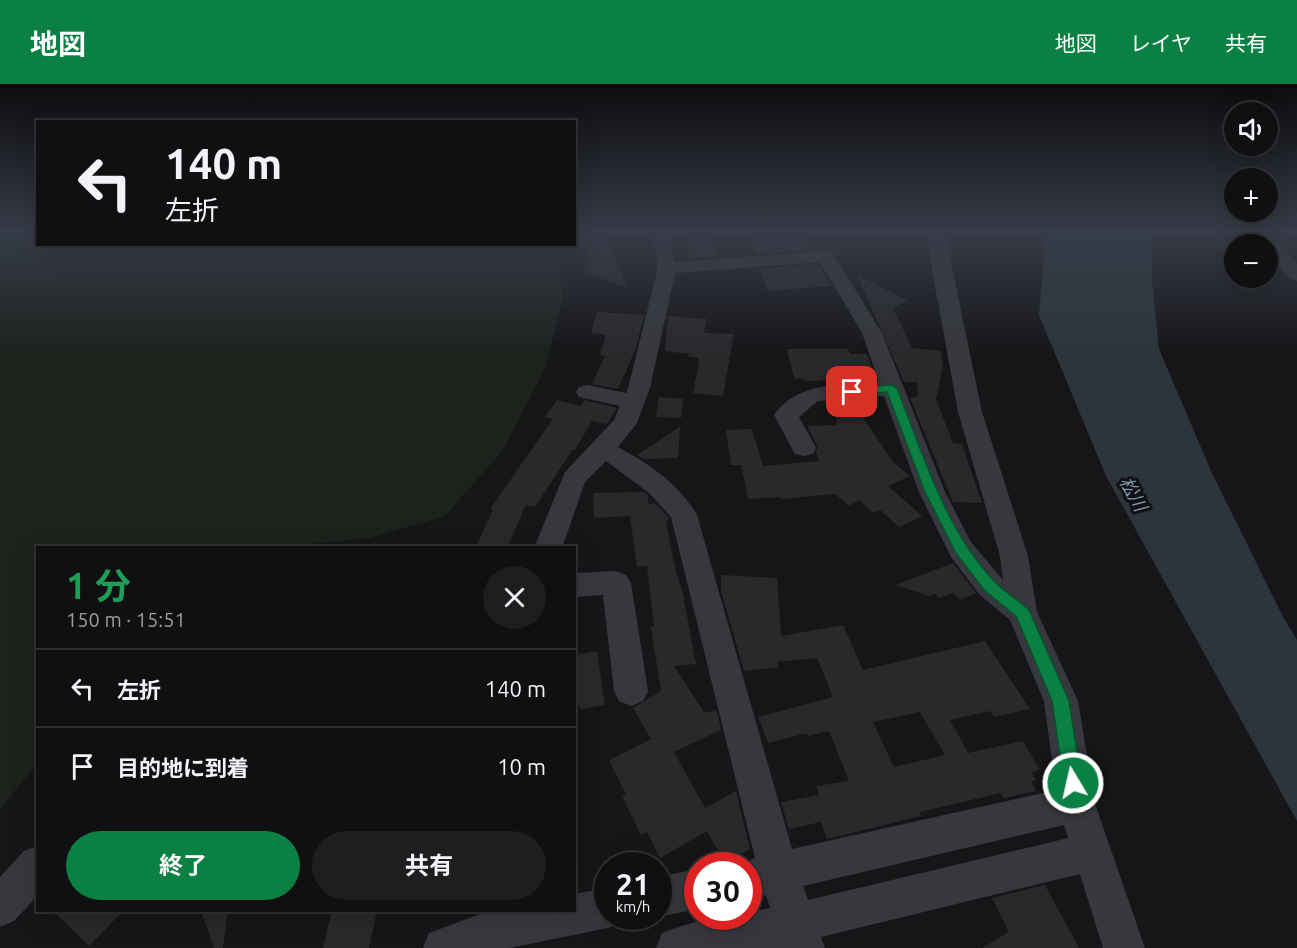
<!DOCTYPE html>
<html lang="ja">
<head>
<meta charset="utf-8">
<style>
	:root { --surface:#101012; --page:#1e1e20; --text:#f1f3f6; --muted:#9c9d9f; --line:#303032; --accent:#0b8043 }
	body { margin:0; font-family:Ubuntu,"Noto Sans JP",sans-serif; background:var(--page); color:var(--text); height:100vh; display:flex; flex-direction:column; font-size:22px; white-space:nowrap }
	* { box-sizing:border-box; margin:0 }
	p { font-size:20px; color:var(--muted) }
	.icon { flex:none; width:33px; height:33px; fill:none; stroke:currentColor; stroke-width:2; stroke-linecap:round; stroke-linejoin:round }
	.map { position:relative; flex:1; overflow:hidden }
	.details { position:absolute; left:36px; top:462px; width:540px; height:366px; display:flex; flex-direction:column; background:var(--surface); border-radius:0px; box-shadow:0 6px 24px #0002,0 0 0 2px var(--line) }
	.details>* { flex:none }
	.top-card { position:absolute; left:36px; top:36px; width:540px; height:126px; border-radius:0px; box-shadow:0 6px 24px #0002,0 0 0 2px var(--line); background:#101012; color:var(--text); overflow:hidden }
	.controls { position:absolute; left:1224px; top:18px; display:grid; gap:12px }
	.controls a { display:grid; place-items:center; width:54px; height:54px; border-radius:50%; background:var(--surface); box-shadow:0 6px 24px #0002,0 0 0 2px var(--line); font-size:30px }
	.speed { position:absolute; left:594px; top:768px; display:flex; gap:12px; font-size:30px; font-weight:700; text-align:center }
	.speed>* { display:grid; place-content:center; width:78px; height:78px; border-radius:50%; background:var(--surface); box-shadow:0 6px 24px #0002,0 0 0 2px var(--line); line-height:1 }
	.speed small { font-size:15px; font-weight:400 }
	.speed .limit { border:9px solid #d22; background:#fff; color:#111 }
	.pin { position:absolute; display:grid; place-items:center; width:51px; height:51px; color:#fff; margin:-26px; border-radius:12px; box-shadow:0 3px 9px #0006 }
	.me { position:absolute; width:66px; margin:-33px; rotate:351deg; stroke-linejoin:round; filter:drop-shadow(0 0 4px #0008) }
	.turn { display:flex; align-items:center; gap:21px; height:126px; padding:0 30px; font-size:27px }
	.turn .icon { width:78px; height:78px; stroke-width:2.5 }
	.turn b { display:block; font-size:42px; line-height:51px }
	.round { display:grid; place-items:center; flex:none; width:63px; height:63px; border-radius:32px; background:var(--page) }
	.headline { display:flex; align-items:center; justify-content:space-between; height:102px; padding:0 30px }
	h1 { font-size:36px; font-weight:700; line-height:45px; color:#1e9e55 }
	.primary-button { display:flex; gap:12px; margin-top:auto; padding:12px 30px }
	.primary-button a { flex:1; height:69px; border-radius:36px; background:var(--accent); color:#fff; font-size:24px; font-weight:700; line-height:69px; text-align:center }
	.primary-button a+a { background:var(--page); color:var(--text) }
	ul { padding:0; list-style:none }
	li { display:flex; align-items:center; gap:18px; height:78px; padding:0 30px; border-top:2px solid var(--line) }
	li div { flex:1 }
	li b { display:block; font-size:22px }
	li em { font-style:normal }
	header { display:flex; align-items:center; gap:36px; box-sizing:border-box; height:84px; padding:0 30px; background:var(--accent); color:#fff }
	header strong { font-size:28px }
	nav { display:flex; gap:33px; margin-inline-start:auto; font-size:21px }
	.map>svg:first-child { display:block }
	.green { fill:#1c231d }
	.water { fill:#2c353c }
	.building { fill:#29292c; fill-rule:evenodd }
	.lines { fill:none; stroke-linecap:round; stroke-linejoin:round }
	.street { fill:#37383d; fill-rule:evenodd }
	.route { fill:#0b8043; stroke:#07532c; stroke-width:1.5 }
	.labels { text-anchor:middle; stroke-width:6; stroke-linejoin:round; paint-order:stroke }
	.water-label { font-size:18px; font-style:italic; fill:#7f9bb3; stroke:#111113 }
</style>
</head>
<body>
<header>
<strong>地図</strong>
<nav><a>地図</a><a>レイヤ</a><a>共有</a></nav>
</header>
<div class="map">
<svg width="1297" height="864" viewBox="0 0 1297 864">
	<rect width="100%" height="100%" fill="#161618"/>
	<path class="green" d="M0 149H37L38 160 556 161 563 214 545 285 503 366 445 432 370 454 279 463 38 464 37 680 0 725Z"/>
	<path class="water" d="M1046 149H1152V196L1159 265 1211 387 1283 533 1297 556V737L1106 392 1039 231Z"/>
	<g class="building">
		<path d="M579 149H603L628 204 583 188 589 176Z"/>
		<path d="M687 149H711L717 173 690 175Z"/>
		<path d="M754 149H799L811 166 757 170Z"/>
		<path d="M819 180 831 202 768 207 760 185Z"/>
		<path d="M857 191 908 217 893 224 912 264 941 267 943 282 936 315 953 359 962 360 982 419 953 418 910 314 918 312 917 298H904Z"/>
		<path d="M597 228 644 231 636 264 618 305 592 300 605 272 600 271 606 251 591 249Z"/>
		<path d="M668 232 707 235 704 249 734 250 723 312 693 309 699 277 698 274 688 273 689 270 665 267Z"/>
		<path d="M787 265H848L850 270H867L876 295 804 297V295L794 294Z"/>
		<path d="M659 313 683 315 681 334 656 333Z"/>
		<path d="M557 316 581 322 584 316 617 324 607 340 592 337 575 366 573 365 535 423 526 421 507 464H475L493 426 490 425 553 335 545 333Z"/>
		<path d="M856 323 892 377 910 392 888 402 922 432 899 443 880 426 873 429 859 416 849 422 835 410 781 415 780 413 748 415 741 381H731L726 346 752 345 763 382 819 377 816 369 818 363 807 342 836 341 837 326Z"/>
		<path d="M680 343 678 374 643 375 637 371Z"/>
		<path d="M644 408 648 411 649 420 655 419 669 434 666 437 676 489 682 505 696 580 674 582 704 628 717 627 721 646 674 668 705 724 736 707 750 765 725 779 707 747 660 774 647 748 641 751 622 712 626 710 609 676 651 655 633 624 661 607 651 543H654L647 482 637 483 630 432 594 434 593 409Z"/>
		<path d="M953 479 976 509 960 516 953 509 939 514 935 510 929 512 896 501Z"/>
		<path d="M721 491 777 494 781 552 843 541 863 586 985 557 1030 625 994 633 990 627 950 636 968 669 1023 657 1040 686 1031 688 1036 696 1031 697 1036 707 1004 714 1001 709 920 728 921 732 827 755 821 738 789 745 781 718 819 711 816 702 849 697 829 647 808 652 807 649 768 659 758 633 833 613 817 574 777 578 779 583 744 587 721 507ZM920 628 945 671 894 683 873 638Z"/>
		<path d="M597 567 605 621 581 625 574 612V571Z"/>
		<path d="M1045 801 1079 864H982L1009 848 992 814Z"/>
		<path d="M52 826H124L89 862Z"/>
		<path d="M201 826H228L223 864H214Z"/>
		<path d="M332 826H377L369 864H323Z"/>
	</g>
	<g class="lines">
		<g class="street">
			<path d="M652 149H668L675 178 826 167 832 168 882 249 945 408 971 458 1003 496 1000 472 958 328 932 185 927 149H945L982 328 1028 472 1037 528 1078 617 1095 720 1145 864H1103L1080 790 821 853 825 864H656L662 849C689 838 719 832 748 832V828L770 824 766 811 748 815V782H734L755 774 671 433 649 409 606 377 585 398 562 464H534L565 388 614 336 620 322 579 313 576 308 579 303 587 301 626 309 628 304 658 184ZM820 178 862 249 879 298C843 301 797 297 774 331L795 370 804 372 813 370 816 364 799 333 818 317 884 312 919 408 951 473 979 510 1010 536 1044 617 1056 706 792 765 697 431C680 401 648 379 618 363L637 339 650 304 675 189ZM1064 741 1068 754 808 816 803 802Z"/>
			<path d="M1253 149H1270L1297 180V197C1285 194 1268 173 1268 160H1262Z"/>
			<path d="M616 487 626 491 631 499 648 607 643 617 631 622 619 617 614 607 603 511 574 513V489Z"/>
			<path d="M38 762V811L14 837 0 843V793L24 767Z"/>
			<path d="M698 785V825L658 833 656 832H658V793Z"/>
			<path d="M608 804V832H625L622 838 608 844 509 864H423L429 849 491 826H574V810Z"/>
		</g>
	</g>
	<linearGradient id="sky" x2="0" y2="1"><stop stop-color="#0c0c0d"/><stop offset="0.55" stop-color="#363c48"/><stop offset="1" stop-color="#363c48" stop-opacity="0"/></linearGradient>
	<rect width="1297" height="270" fill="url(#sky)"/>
	<path class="route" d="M892 301 897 304C922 368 946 448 995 498 1004 508 1017 515 1027 524L1030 528 1069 617 1082 699 1080 706 1073 708 1067 706 1064 699 1052 617 1016 532 984 506 956 469 925 408 887 308 852 311 846 308 852 304Z"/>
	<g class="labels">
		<g class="water-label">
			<text transform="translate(1133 410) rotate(61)" y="6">松川</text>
		</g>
	</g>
</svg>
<div class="controls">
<a><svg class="icon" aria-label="sound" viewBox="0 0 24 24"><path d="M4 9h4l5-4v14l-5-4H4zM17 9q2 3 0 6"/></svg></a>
<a>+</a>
<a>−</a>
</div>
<div class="speed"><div>21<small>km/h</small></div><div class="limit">30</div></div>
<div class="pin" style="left:852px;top:308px;background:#d93025"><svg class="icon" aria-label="arrive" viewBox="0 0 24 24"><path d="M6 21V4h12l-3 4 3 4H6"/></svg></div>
<svg class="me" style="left:1073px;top:699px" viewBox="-20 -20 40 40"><circle r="17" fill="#0b8043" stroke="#fff" stroke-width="3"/><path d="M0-11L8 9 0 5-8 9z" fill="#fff"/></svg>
<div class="top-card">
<div class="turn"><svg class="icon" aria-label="left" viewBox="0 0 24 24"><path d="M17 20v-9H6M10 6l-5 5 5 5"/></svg><div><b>140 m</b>左折</div></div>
</div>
<section class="details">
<div class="headline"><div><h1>1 分</h1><p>150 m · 15:51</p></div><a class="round"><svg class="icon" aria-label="close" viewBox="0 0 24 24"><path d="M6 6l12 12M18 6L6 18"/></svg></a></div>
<ul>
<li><svg class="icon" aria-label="left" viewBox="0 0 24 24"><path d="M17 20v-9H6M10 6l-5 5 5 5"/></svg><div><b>左折</b></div><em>140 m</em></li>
<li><svg class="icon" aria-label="arrive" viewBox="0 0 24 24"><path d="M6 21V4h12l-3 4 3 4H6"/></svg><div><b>目的地に到着</b></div><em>10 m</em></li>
</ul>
<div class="primary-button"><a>終了</a><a>共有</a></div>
</section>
</div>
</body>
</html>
